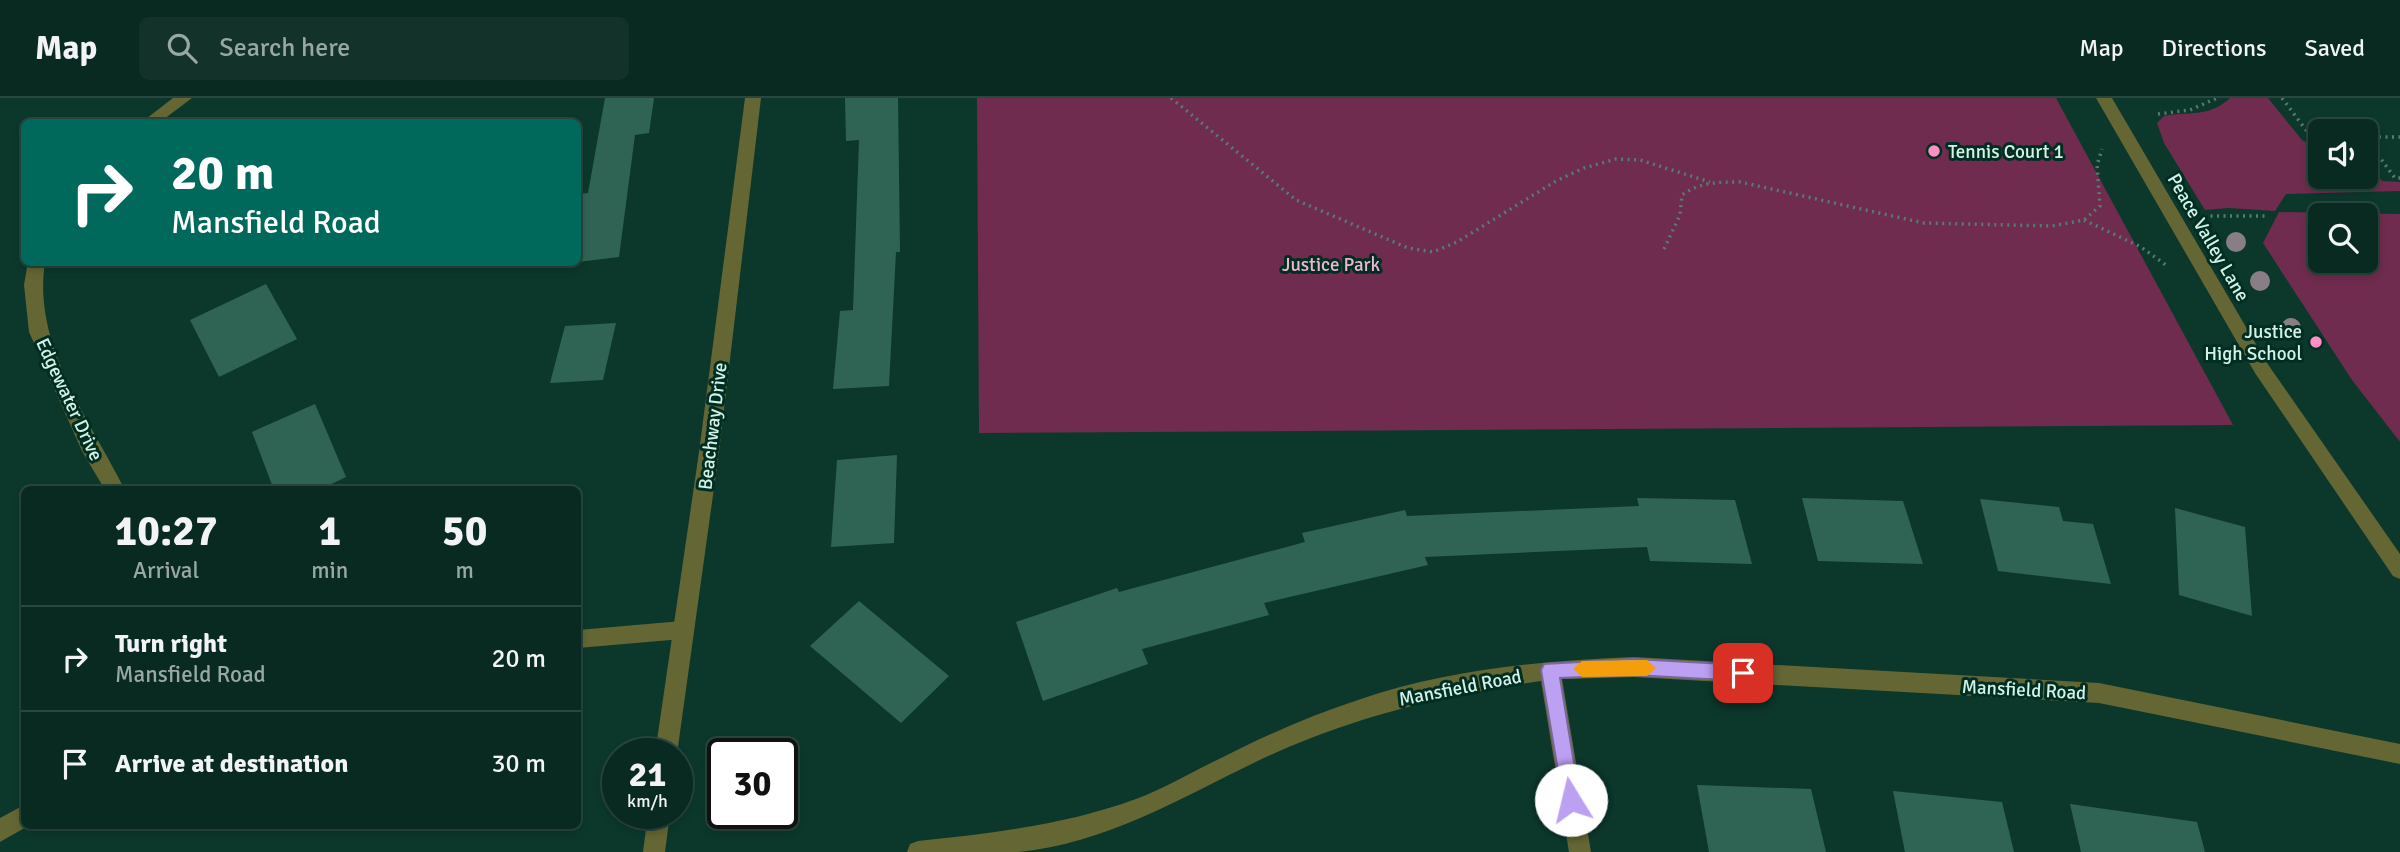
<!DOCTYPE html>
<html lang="en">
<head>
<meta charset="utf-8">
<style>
	:root { --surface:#092a21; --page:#12322a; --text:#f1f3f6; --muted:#99a7a5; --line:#29463f }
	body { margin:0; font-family:Signika,sans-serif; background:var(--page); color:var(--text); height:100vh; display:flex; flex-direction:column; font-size:26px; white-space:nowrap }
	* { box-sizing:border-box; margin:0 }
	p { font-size:23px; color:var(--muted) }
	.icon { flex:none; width:38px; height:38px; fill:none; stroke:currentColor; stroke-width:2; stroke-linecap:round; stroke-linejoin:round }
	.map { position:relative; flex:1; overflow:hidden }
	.panel { position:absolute; left:21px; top:388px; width:560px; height:343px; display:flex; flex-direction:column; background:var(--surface); border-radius:10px; box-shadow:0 4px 10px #0003,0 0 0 2px var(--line) }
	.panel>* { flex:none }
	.guide { position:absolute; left:21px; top:21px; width:560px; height:147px; border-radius:10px; box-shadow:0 4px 10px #0003,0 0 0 2px var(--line); background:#00695c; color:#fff; overflow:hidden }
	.fabs { position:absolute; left:2308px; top:21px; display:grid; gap:14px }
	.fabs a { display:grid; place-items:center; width:70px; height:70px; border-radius:10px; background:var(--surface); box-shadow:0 4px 10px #0003,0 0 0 2px var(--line); font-size:35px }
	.speed { position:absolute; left:602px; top:640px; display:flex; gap:14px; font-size:35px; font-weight:700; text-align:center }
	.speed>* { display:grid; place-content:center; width:91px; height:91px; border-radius:50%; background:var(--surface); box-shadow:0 4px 10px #0003,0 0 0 2px var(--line); line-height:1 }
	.speed small { font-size:18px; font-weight:400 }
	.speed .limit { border:4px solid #111; border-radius:10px; background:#fff; color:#111 }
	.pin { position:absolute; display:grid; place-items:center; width:60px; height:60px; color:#fff; margin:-30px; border-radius:14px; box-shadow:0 4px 10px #0006 }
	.me { position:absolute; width:77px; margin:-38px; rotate:351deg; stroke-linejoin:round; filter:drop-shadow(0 0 5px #0008) }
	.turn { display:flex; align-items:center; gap:24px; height:147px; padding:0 35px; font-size:32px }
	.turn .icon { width:91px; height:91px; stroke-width:2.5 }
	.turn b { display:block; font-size:49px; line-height:60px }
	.eta { display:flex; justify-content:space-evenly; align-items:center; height:119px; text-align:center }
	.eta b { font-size:42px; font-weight:700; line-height:49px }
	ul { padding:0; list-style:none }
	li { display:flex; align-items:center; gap:21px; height:105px; padding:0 35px; border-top:2px solid var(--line) }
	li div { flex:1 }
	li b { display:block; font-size:26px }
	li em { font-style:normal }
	header { display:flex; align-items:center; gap:42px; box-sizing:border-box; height:98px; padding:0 35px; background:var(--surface); border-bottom:2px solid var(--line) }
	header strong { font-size:33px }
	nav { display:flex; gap:38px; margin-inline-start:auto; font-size:24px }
	.search { width:490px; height:63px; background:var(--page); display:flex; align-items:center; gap:18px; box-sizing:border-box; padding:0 24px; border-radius:10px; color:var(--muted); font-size:26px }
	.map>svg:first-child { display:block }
	.green { fill:#6f2c4e; fill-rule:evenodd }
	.building { fill:#2f6454 }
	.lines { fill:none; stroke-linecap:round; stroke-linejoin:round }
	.path { stroke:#557c70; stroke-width:3.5; stroke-dasharray:2 4.5; stroke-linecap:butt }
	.minor { fill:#646634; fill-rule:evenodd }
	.tertiary { fill:#646634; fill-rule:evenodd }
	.tree { fill:#897d86 }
	.route { fill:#bca0f2; stroke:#7a689d; stroke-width:2 }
	.slow { fill:#f59e0b }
	.poi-dot { fill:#fc8fc3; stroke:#002e22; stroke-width:2.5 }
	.labels { text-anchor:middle; stroke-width:6; stroke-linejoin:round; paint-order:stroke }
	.poi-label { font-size:19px; fill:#d5f2e7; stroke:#002e22; text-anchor:start }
	.street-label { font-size:19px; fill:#d5f2e7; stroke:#002e22 }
	.park-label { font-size:19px; fill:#f0b5cf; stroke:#002e22 }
</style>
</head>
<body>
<header>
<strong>Map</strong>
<div class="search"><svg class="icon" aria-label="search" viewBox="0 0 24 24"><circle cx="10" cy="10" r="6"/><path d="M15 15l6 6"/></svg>Search here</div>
<nav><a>Map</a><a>Directions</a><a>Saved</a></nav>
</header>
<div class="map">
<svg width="2400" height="754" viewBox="0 0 2400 754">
	<rect width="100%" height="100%" fill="#0c382c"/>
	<g class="green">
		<path d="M977 0H2056L2233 327 979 335Z"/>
		<path d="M2230 0H2268L2302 42 2320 51V79H2366V59L2382 83 2400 84V93L2286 96 2275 113 2229 110 2205 112 2164 45 2157 25 2164 18C2188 13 2209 20 2230 0Z"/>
		<path d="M2279 114 2400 116V344L2352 282 2263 145ZM2366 117V163H2320V117Z"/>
	</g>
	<g class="building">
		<path d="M605 0H654L649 35 635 37 619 159 578 164V96L588 95Z"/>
		<path d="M845 0H898L900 154H896L889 288 833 291 840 213 853 212 859 42 846 43Z"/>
		<path d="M266 186 297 241 219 279 190 222Z"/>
		<path d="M616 225 603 282 550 285 565 228Z"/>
		<path d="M315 306 346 379 319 392H274L252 334Z"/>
		<path d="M897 357 894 445 831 449 837 362Z"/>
		<path d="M1637 400 1735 402 1752 466 1650 463 1647 449 1425 459 1428 467 1264 505 1269 517 1142 551 1148 566 1043 603 1016 524 1117 490 1119 494 1305 444 1302 435 1405 412 1407 418 1639 408Z"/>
		<path d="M1802 400 1903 403 1923 466 1818 463Z"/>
		<path d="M1980 401 2059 409 2063 423 2093 426 2111 486 1998 473Z"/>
		<path d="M2175 410 2245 429 2252 518 2179 497Z"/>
		<path d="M859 503 949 578 901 625 810 548Z"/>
		<path d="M1697 687 1811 691 1826 754H1709Z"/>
		<path d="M1893 693 2002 704 2014 754H1905Z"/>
		<path d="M2070 706 2197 724 2205 754H2081Z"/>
	</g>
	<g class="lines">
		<g class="path">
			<path d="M1171 0 1296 102 1408 150 1433 154 1457 144 1556 83 1584 70 1616 61 1640 62 1710 84"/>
			<path d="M2282 0 2312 40H2320"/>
			<path d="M2158 16 2190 12 2217 0"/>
			<path d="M2355 28 2359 33"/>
			<path d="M2366 39H2400"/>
			<path d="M2366 41 2395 80H2400"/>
			<path d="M2204 118H2269"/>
			<path d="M2084 122 2141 149 2166 167"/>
			<path d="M1664 151 1680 117 1682 97C1700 84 1719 84 1740 84L1924 125 2052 128 2084 122 2100 108 2097 67 2102 51"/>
		</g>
		<g class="minor">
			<path d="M173 0H192L160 24H142Z"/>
			<path d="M2096 0H2112L2267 265 2400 456V481L2393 478 2255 275Z"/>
			<path d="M28 164H45C32 247 90 322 125 392H105L82 353 29 234 24 187Z"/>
			<path d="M682 523 689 525 692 532 689 539 682 541 578 550V532Z"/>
			<path d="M1634 559 2099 585 2400 646V666L2099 605 1634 579 1562 581 1591 754H1569L1541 583C1447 597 1363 616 1275 655 1191 693 1113 745 1018 754 982 754 943 754 907 754L910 746 918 743C992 735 1065 727 1136 701 1163 691 1190 675 1217 662 1262 639 1309 618 1358 602 1447 571 1541 563 1634 559Z"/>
			<path d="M24 707V728H28L0 744V720Z"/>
		</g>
		<g class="tertiary">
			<path d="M745 0H761L719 354 677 656H655L699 354Z"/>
			<path d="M648 716H670L665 754H643Z"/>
		</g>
	</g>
	<g class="tree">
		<circle cx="2236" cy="144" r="10"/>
		<circle cx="2260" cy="183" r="10"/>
		<circle cx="2291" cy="230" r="10"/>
	</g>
	<path class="route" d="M1634 561 1743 567 1752 575 1743 583 1634 577 1560 580 1580 702 1578 708 1571 711 1564 708 1541 572 1544 566Z"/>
	<path class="slow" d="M1647 562 1656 570 1647 578 1582 579 1573 571 1582 563Z"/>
	<g class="poi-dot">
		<circle cx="1934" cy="53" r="7"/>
		<circle cx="2316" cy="244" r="7"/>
	</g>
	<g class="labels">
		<g class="poi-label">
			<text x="1948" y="60">Tennis Court 1</text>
			<text x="2302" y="240" text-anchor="end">Justice<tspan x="2302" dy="22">High School</tspan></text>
		</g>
		<g class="street-label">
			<text transform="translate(2209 139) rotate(60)" y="7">Peace Valley Lane</text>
			<text transform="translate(70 301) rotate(65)" y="7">Edgewater Drive</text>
			<text transform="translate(712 328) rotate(-83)" y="7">Beachway Drive</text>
			<text transform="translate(1460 589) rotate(-11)" y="7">Mansfield Road</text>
			<text transform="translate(2024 591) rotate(3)" y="7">Mansfield Road</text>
		</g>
		<g class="park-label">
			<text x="1331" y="173">Justice Park</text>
		</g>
	</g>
</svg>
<div class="fabs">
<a><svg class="icon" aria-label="sound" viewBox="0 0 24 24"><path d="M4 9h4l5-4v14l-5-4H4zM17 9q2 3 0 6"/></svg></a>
<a><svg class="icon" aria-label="search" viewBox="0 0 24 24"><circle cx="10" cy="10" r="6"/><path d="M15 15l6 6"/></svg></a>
</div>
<div class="speed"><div>21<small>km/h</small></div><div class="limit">30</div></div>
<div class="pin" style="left:1743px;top:575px;background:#d93025"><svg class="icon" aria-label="arrive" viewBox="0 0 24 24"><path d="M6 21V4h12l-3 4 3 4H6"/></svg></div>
<svg class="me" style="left:1571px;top:702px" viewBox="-20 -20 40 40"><circle r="19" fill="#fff"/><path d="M0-13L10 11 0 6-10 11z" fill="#bca0f2"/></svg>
<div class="guide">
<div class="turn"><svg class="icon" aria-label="right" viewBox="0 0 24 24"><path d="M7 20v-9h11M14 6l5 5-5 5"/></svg><div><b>20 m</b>Mansfield Road</div></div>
</div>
<section class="panel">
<div class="eta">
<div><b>10:27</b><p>Arrival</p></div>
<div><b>1</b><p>min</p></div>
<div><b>50</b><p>m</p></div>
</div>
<ul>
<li><svg class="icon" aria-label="right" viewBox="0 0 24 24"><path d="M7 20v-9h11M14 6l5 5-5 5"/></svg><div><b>Turn right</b><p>Mansfield Road</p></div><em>20 m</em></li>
<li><svg class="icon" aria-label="arrive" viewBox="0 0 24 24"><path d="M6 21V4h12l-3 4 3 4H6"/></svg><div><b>Arrive at destination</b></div><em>30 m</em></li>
</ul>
</section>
</div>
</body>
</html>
